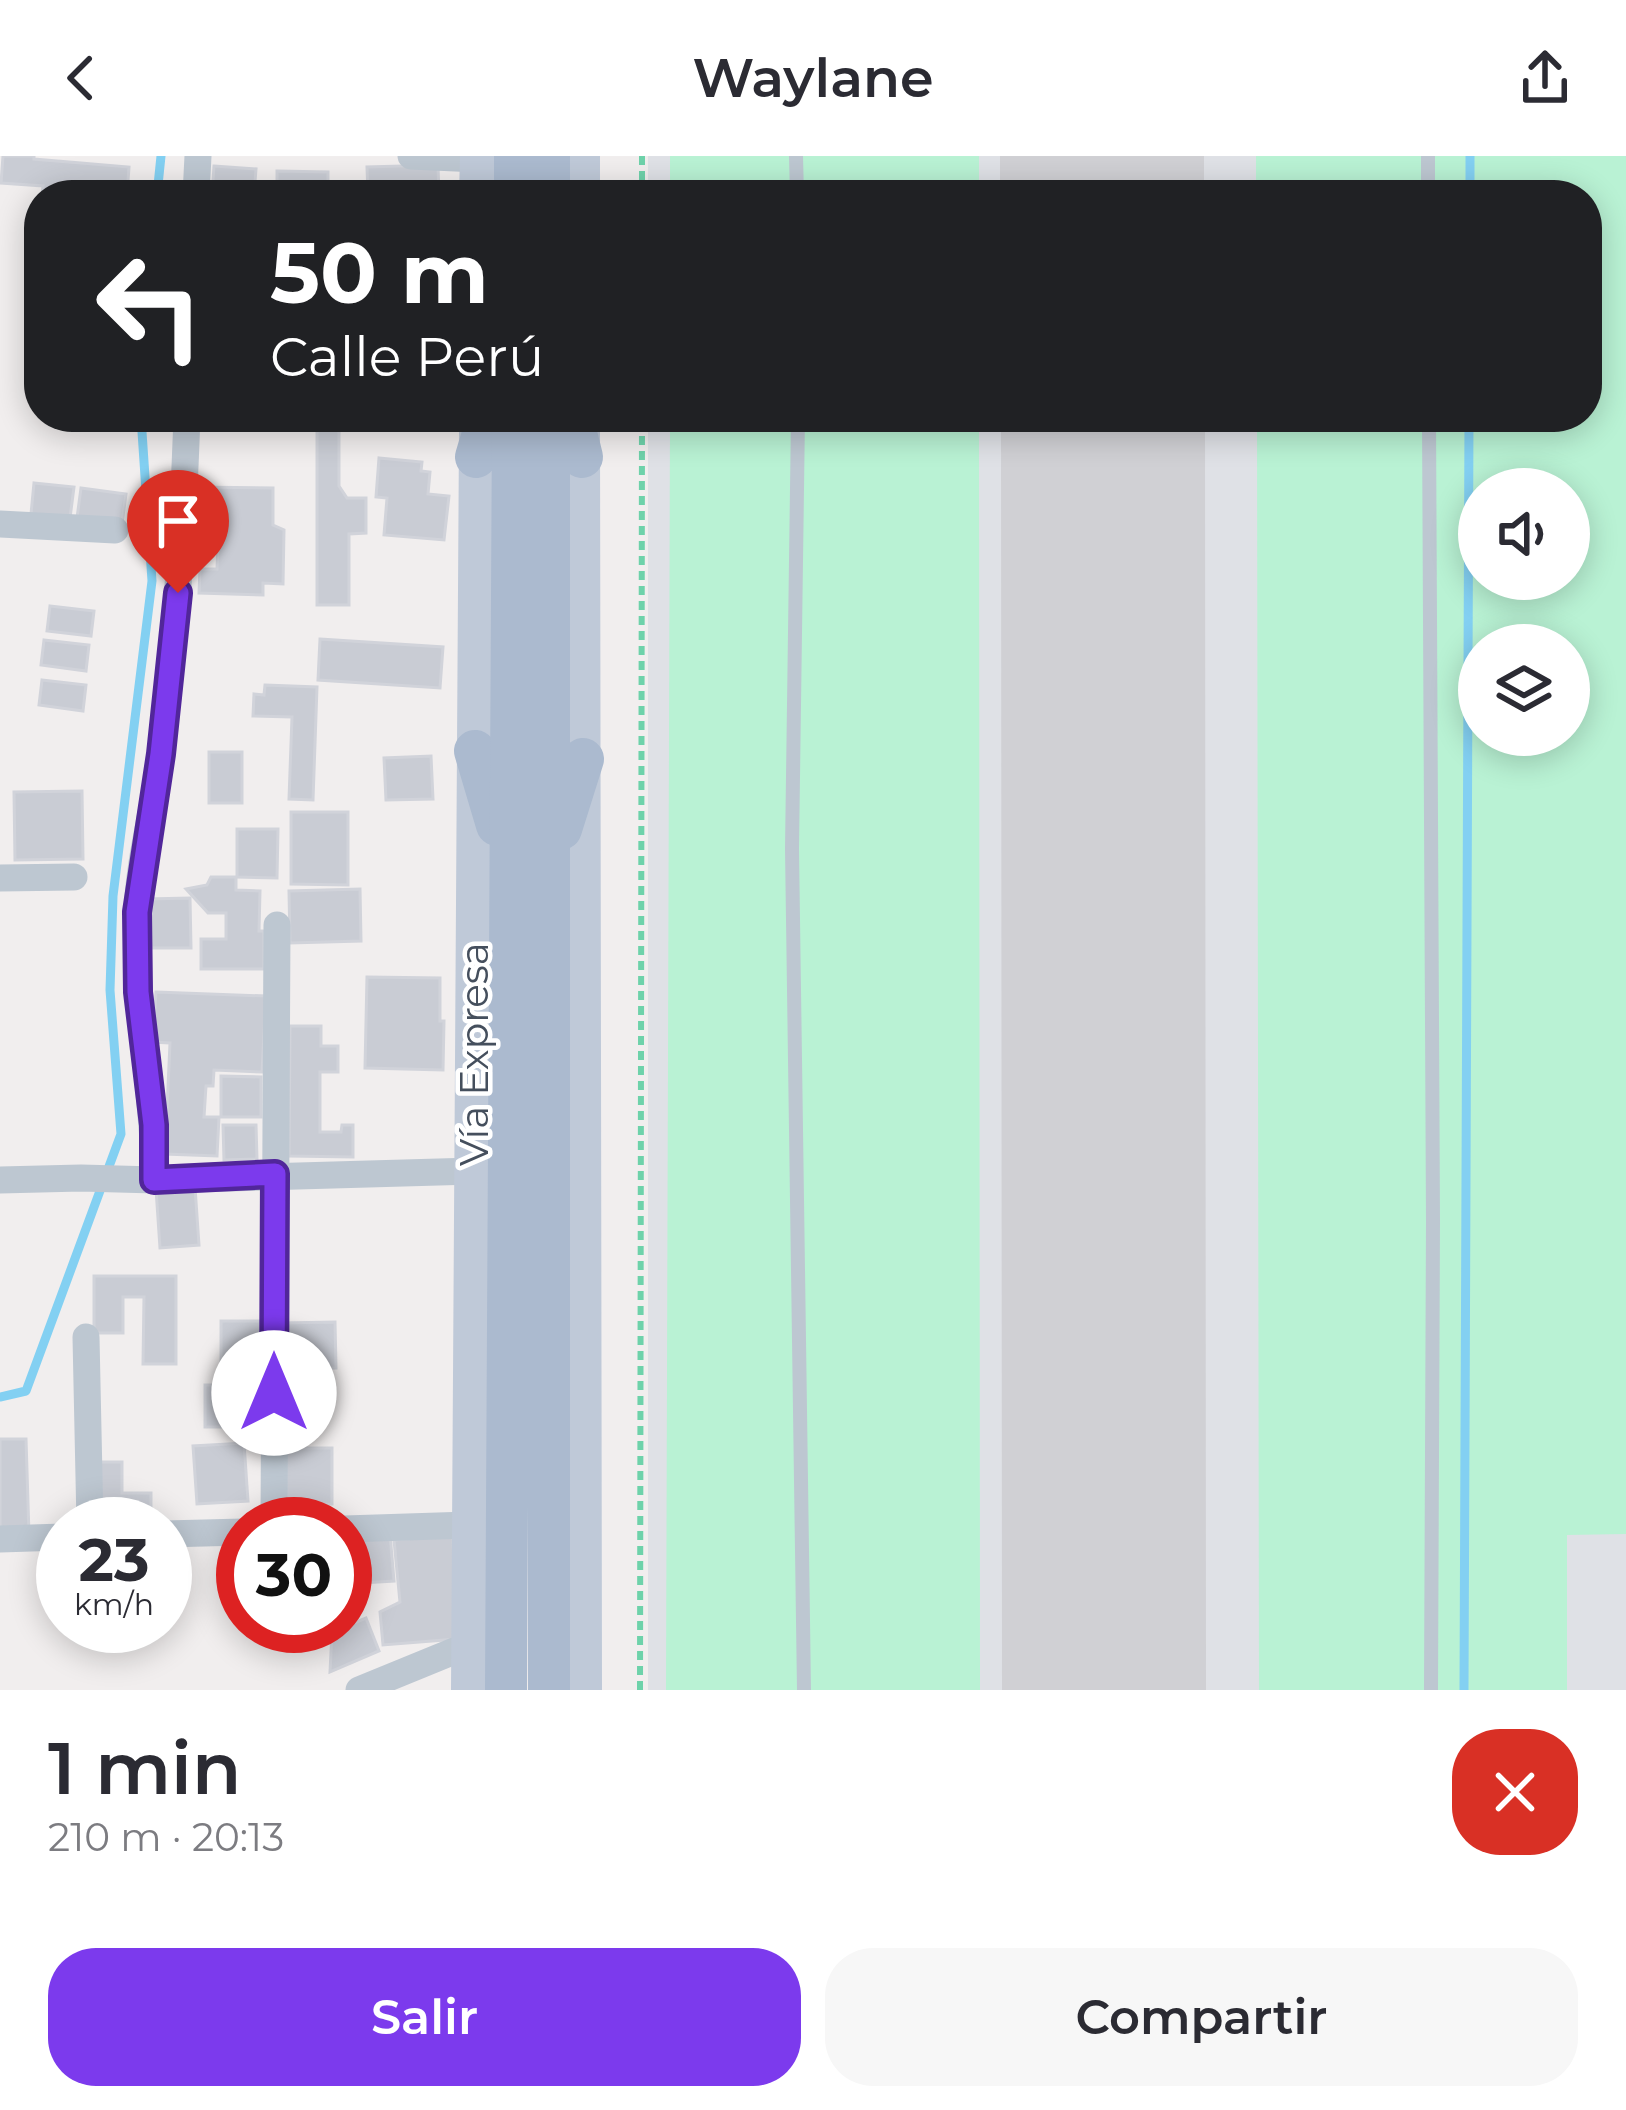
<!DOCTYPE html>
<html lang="es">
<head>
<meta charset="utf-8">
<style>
	:root { --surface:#fff; --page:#f7f7f7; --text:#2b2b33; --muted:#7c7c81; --accent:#7c3aed }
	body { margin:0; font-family:Montserrat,sans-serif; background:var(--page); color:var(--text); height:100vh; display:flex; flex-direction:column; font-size:45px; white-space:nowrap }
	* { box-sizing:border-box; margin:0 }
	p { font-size:39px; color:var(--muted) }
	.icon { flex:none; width:66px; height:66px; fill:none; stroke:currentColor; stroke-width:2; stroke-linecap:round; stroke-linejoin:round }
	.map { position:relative; height:1534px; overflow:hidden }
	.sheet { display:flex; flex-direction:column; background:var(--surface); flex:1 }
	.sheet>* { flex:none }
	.guide { position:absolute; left:24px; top:24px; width:1578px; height:252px; border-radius:48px; box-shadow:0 6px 30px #0003; background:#202124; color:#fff; overflow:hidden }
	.tools { position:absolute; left:1458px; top:312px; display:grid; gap:24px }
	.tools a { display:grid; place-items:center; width:132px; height:132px; border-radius:50%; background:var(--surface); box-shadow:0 6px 30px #0003; font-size:60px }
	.speed { position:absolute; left:36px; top:1341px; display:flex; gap:24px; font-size:60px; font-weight:700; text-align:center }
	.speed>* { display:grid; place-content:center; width:156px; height:156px; border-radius:50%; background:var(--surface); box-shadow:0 6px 30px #0003; line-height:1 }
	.speed small { font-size:30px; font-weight:400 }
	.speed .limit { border:18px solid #d22; background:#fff; color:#111 }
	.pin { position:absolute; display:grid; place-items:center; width:102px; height:102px; color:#fff; margin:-123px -51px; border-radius:50% 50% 50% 0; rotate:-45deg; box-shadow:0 0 12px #0007 }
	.pin .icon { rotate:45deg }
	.me { position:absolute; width:132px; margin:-66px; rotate:0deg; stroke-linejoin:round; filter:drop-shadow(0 0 9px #0008) }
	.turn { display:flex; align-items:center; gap:42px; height:252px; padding:0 48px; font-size:54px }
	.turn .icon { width:156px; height:156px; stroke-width:2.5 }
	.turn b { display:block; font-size:84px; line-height:102px }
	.round { display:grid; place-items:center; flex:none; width:126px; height:126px; border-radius:48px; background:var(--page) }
	.headline { display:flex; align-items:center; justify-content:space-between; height:204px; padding:0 48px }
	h1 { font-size:72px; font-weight:600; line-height:90px }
	.action { display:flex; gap:24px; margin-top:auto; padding:24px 48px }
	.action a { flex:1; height:138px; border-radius:48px; background:var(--accent); color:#fff; font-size:48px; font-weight:600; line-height:138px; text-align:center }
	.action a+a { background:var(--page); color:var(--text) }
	header { display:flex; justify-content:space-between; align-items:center; height:156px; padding:0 48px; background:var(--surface); font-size:54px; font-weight:600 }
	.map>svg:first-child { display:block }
	.airport { fill:#dfe1e6; fill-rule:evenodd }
	.green { fill:#b9f2d4; fill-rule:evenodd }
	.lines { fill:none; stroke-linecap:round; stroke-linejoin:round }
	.stream { stroke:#83d0f2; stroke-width:9 }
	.runway { stroke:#d0d0d4; stroke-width:204 }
	.building { fill:#c9ccd4; stroke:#d1d3da; stroke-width:3 }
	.path { stroke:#6ed2aa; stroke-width:6; stroke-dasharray:9 6; stroke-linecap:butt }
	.service { stroke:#bdc7d1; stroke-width:14 }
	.minor { stroke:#bdc7d1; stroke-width:27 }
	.secondary { stroke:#bfc9d8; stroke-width:36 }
	.primary { stroke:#abbacf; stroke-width:42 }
	.route-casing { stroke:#51269a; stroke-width:30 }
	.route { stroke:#7c3aed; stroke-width:21 }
	.labels { text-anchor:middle; stroke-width:9; stroke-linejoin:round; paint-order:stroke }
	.street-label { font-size:39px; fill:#454f5d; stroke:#fff }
</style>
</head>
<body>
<header><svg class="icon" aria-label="back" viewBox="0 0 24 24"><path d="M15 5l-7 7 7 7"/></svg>Waylane<svg class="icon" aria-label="share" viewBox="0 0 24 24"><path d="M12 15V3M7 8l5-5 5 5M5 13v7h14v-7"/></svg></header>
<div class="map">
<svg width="1626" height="1534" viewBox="0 0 1626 1534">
	<rect width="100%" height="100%" fill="#f1eeee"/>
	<path class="airport" d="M648 0H1626V1534H648V261H1587V39H648ZM1479 333H1569V423H1479ZM1479 489H1569V579H1479Z"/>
	<g class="green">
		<rect x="670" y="0" width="309" height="39"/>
		<path d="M1256 0H1626V1378L1567 1379V1534H1259L1257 261H1587V39H1256ZM1479 333H1569V423H1479ZM1479 489H1569V579H1479Z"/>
		<path d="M670 261H979L980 1534H666Z"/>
	</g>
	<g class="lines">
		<g class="stream">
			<path d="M157 39 161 0"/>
			<path d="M1470 39V0"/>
			<path d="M0 1241 26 1235 121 978 110 834 113 740 152 425 141 261"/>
			<path d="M1464 1534 1469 261"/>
		</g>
		<g class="runway">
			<path d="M1102 0V39"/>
			<path d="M1103 261 1104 1534"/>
		</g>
	</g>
	<g class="building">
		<path d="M3 0H34V3L129 11 127 39H42L43 30 1 27Z"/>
		<path d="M438 9 439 39H368L367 11Z"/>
		<path d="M214 10 256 13 254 39H212Z"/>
		<path d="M277 15 328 16V39H277Z"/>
		<path d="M389 261H446L445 269 389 266Z"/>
		<path d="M317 267 339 268V330L347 342H366V377L349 378V449H317Z"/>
		<path d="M379 302 422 306 421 315 430 316 428 338 449 340 444 384 384 379 387 342 376 341Z"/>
		<path d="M34 327 74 331 70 362 31 358Z"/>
		<path d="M193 331 273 332V369L284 374 283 428 263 427V439L199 437 200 413H217L218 384 192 372Z"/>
		<path d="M81 332 126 338 122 368 77 362Z"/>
		<path d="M50 450 94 455 91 480 47 475Z"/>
		<path d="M320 483 443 491 440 532 318 524Z"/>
		<path d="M44 484 89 489 86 515 41 509Z"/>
		<path d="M42 524 86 529 83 555 39 549Z"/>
		<path d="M265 529 317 531 313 644 289 643 292 561 253 560 254 538 264 539Z"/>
		<rect x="209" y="596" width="33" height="51"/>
		<path d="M431 600 433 643 386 644 384 602Z"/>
		<path d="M82 635 83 703 15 704 14 636Z"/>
		<path d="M291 656H348V729L291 728Z"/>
		<path d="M237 673H278L277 722 237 721Z"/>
		<path d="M211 721H236V734L260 735 259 775H264V813H201V783H226V757H208L186 733 207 729Z"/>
		<path d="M360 733 361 785 290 787 289 735Z"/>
		<path d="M190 742 191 792H147V743Z"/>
		<path d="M367 821 440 822V865H444L443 914 365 912Z"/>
		<path d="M156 836 266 840 262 916 214 914 213 930H206L204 961H219L217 1000 165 998 170 887 153 886Z"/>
		<path d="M290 870H321V890H338V916H320V976H341L342 969H353V1001L289 1000Z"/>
		<path d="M221 920 261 921V961H221Z"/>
		<path d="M223 969H256L257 1003 224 1004Z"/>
		<path d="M195 1031 199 1089 160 1092 156 1033Z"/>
		<path d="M94 1120H176V1208H143L144 1141H123V1177H94Z"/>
		<path d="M221 1165H261L260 1224H221Z"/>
		<path d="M335 1166 336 1212 282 1213 281 1167Z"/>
		<rect x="205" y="1229" width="48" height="42"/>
		<path d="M0 1283H26L29 1379 0 1375Z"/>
		<path d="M244 1287 248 1345 197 1348 193 1290Z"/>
		<path d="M286 1292H332V1348L286 1349Z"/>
		<path d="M92 1306H122V1337H151V1366H92Z"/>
		<path d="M390 1378 394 1425 345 1428V1381Z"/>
		<path d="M453 1379 456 1483 383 1489 380 1456 400 1446 394 1384Z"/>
		<path d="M243 1382V1441H235L233 1383Z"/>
		<path d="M366 1462 379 1495 330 1516 332 1476Z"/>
	</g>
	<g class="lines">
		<g class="path">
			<path d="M642 39V0"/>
			<path d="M640 1534 642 261"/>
		</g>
		<g class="service">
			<path d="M796 0 797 39"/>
			<path d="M1428 0V39"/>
			<path d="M798 261 792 693 804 1534"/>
			<path d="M1429 261 1433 1065 1431 1534"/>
		</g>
		<g class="minor">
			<path d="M411 0 478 3"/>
			<path d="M196 39 198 0"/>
			<path d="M0 368 115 374"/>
			<path d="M0 722 74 721"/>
			<path d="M0 1024 81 1022 155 1024 474 1015"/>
			<path d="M155 1024C153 936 135 849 137 760 138 706 154 652 161 598 176 486 183 374 187 261"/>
			<path d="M86 1181 90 1368"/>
			<path d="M274 1368 277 769"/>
			<path d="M345 1373 469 1369"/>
			<path d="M165 1378 243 1376"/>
			<path d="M0 1383 63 1381"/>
			<path d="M359 1534 469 1489"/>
		</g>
		<g class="secondary">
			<path d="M582 0V39"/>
			<path d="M477 39 478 0"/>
			<path d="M582 272 584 1534"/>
			<path d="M469 1534 477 277"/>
		</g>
		<g class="primary">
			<path d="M515 39V0"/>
			<path d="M549 39V0"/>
			<path d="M572 261 582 301"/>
			<path d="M476 301 488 261"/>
			<path d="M475 595 497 669"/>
			<path d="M561 673 583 603"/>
			<path d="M506 1534 513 261"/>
			<path d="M549 1534V261"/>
		</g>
	</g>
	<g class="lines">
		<g class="route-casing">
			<path id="route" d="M178 437 161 598 137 756 138 836 154 969V1024L275 1018 274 1237"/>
		</g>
		<use href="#route" class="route"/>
	</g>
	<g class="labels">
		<g class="street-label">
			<text transform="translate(474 898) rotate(-90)" y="14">Vía Expresa</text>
		</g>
	</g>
</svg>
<div class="tools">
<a><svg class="icon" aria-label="sound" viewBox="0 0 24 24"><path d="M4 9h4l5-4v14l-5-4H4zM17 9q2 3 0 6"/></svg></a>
<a><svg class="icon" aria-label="layers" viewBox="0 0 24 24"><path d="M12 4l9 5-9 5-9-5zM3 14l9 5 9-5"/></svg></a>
</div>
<div class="speed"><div>23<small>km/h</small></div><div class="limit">30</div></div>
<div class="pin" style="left:178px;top:437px;background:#d93025"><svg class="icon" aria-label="arrive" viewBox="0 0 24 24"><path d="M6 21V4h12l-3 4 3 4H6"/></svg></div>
<svg class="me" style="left:274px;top:1237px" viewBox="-20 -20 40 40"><circle r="19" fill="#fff"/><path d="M0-13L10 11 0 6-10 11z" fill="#7c3aed"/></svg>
<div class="guide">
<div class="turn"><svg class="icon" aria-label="left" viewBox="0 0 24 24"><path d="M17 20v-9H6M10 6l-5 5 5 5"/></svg><div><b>50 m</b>Calle Perú</div></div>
</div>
</div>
<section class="sheet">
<div class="headline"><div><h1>1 min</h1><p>210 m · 20:13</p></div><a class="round" style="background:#d93025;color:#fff"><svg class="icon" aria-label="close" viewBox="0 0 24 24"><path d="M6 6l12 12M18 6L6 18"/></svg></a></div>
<div class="action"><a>Salir</a><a>Compartir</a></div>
</section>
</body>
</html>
